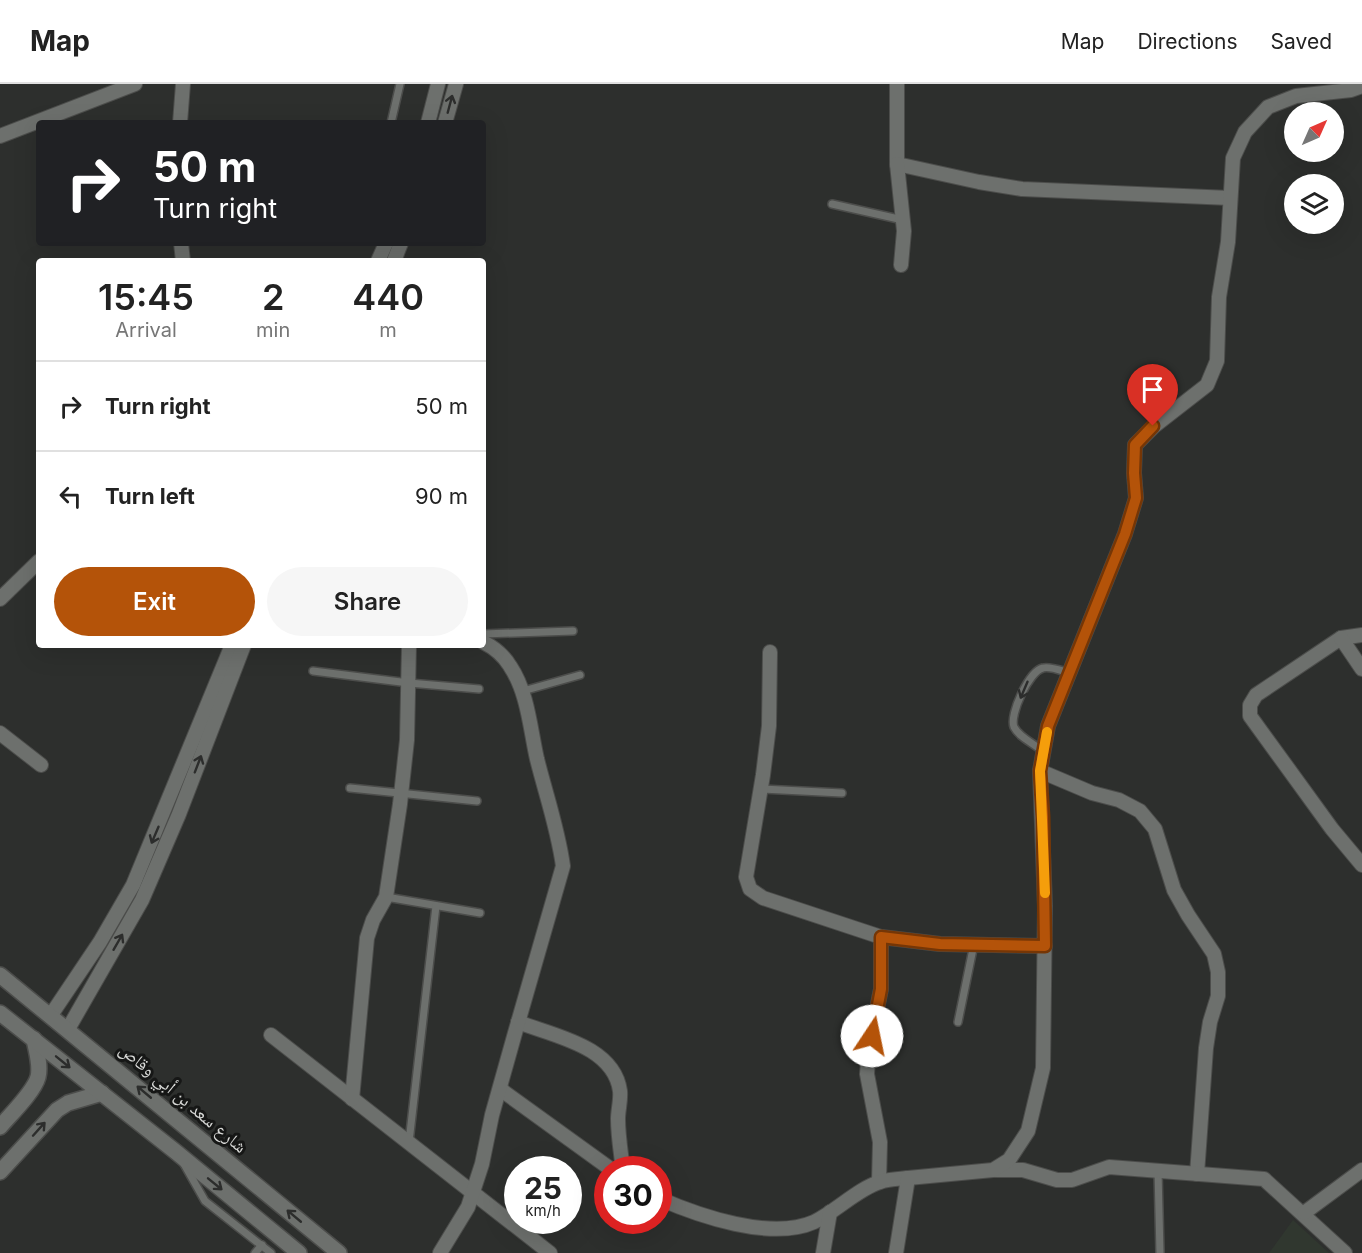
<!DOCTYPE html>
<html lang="en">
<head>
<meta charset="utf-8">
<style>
	:root { --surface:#fff; --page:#f6f6f6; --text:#222; --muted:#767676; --line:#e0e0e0; --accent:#b45309 }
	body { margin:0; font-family:Inter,"Noto Naskh Arabic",sans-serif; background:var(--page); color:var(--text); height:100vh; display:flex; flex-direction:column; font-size:22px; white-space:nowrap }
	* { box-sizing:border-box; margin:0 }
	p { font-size:20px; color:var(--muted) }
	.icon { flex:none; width:33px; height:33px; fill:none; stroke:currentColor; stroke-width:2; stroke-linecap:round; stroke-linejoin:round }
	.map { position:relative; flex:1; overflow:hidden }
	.panel { position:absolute; left:36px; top:174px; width:450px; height:390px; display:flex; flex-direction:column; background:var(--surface); border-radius:6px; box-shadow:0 6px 24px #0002 }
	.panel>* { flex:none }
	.top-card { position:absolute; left:36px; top:36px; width:450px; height:126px; border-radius:6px; box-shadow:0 6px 24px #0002; background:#202124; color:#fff; overflow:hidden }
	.needle { width:39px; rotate:45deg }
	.buttons { position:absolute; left:1284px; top:18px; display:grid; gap:12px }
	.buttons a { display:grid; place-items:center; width:60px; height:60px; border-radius:50%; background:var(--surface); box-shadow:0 6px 24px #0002; font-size:30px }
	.speed { position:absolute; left:504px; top:1072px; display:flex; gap:12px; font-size:30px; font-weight:700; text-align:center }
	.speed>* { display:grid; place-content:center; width:78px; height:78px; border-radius:50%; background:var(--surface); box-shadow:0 6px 24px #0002; line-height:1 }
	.speed small { font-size:15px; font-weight:400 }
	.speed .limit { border:9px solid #d22; background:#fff; color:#111 }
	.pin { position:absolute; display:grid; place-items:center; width:51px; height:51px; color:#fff; margin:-62px -26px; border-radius:50% 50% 50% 0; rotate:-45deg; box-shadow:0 0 6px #0007 }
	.pin .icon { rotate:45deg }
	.me { position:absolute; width:66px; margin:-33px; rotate:11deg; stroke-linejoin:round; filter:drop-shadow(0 0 4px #0008) }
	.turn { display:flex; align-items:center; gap:21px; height:126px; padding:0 18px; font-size:27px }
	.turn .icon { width:78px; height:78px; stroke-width:2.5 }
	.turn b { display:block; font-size:42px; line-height:51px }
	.eta { display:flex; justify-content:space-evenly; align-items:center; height:102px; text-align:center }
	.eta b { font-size:36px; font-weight:600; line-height:42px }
	.action { display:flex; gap:12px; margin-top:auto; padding:12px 18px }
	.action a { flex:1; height:69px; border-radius:36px; background:var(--accent); color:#fff; font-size:24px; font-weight:600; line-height:69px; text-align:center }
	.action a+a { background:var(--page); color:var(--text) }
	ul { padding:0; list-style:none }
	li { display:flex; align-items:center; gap:18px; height:90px; padding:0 18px; border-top:2px solid var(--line) }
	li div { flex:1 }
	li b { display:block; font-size:22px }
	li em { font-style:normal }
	header { display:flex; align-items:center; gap:36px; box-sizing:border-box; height:84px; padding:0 30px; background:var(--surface); border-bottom:2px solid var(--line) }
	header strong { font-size:28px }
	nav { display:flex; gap:33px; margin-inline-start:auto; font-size:21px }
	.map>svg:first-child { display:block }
	.built { fill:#30372f }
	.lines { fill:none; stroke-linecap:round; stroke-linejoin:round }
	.service-casing { stroke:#4c4d4b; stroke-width:10 }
	.minor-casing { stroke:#4c4d4b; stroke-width:16 }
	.tertiary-casing { stroke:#4c4d4b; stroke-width:18 }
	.secondary-casing { stroke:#4c4d4b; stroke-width:18 }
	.service { stroke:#6d706d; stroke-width:7 }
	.minor { stroke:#6d706d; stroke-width:14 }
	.tertiary { stroke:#6d706d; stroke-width:15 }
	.secondary { stroke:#6d706d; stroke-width:15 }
	.oneway { stroke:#2c2d2c }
	.route-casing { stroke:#753606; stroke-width:15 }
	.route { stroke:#b45309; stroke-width:10 }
	.slow { stroke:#f59e0b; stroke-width:10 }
	.labels { text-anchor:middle; stroke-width:6; stroke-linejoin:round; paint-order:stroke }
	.street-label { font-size:18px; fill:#d8d9d7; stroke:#161716 }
</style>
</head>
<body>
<header>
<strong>Map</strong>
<nav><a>Map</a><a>Directions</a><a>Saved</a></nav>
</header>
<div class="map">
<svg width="1362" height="1169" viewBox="0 0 1362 1169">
	<rect width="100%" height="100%" fill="#2d2f2d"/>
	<path class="built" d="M1293 1136 1329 1169H1269Z"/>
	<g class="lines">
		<g class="service-casing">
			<g id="service">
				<path d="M391 39 400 0"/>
				<path d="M832 120 903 136"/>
				<path d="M483 550 573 547"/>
				<path d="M313 587 409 599 479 605"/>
				<path d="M523 607 580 591"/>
				<path d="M1043 667C1034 660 1019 653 1014 643 1009 631 1029 587 1043 584 1050 582 1062 587 1070 589"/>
				<path d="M350 704 477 717"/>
				<path d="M761 705 842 709"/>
				<path d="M386 813 480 829"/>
				<path d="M958 938 974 860"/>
				<path d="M409 1058 436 822"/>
				<path d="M184 1080 205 1117 271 1169"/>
				<path d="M1158 1087 1160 1169"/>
				<path d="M255 1169 262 1161"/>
			</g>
		</g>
		<g class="minor-casing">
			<g id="minor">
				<path d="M897 0V80L979 98 1022 105 1230 114"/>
				<path d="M180 39 183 0"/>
				<path d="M428 39 438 0"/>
				<path d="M445 39 456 0"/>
				<path d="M0 52 135 0"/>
				<path d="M897 80 904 147 901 181"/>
				<path d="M181 159 183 177"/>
				<path d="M378 177 386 159"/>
				<path d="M394 177 401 159"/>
				<path d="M0 515 39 477"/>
				<path d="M1362 551 1341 554 1256 611 1250 621V632L1332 745 1362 781"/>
				<path d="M1341 554 1362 585"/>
				<path d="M770 568 769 642 763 691 746 793 750 805 763 814 881 853 940 860 1045 862"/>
				<path d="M0 649 41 681"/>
				<path d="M1040 687 1092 709 1119 716 1140 727 1155 745 1174 806 1188 831 1214 870 1218 888V912L1210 938 1206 964 1197 1090"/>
				<path d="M51 931 100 858 133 801 232 561"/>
				<path d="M518 938C554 952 614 962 620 1007 621 1016 618 1026 618 1035 618 1052 621 1069 623 1086"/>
				<path d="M68 945 142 816 179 730 244 561"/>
				<path d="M271 951 550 1169"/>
				<path d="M500 1005 612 1086"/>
				<path d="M352 1015 367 854 373 836 386 813 400 720 407 656 409 561"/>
				<path d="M995 1086H1023L1057 1096H1072L1109 1083 1264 1095 1345 1169"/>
				<path d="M879 1098 880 1058 867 990 869 964 881 905V853"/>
				<path d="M658 1114C699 1132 771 1157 814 1138 835 1128 859 1104 880 1098 889 1095 899 1095 908 1094"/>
				<path d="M1304 1129 1362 1086"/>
				<path d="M440 1169 468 1123 482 1080 492 1031 515 949 563 782C558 745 546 711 537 675 530 644 528 609 510 582 504 572 493 563 483 558"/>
				<path d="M823 1169 830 1128"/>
				<path d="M896 1169 908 1094 993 1086 1009 1076 1028 1047 1043 984 1045 822 1040 687 1048 642 1125 450 1136 414 1134 389 1135 361 1153 343 1207 301 1217 277 1219 213 1228 158 1233 74 1245 48 1268 23 1296 12 1351 6 1362 2"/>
			</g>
		</g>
		<g class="tertiary-casing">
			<g id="tertiary">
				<path d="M0 1043C10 1031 34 1008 38 993 41 981 36 967 34 955"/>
				<path d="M0 1088 57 1026 68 1019 102 1009"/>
			</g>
		</g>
		<g class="secondary-casing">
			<g id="secondary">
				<path d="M0 891 339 1169"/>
				<path d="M0 929 176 1068 299 1169"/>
			</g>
		</g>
		<use href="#service" class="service"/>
		<use href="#minor" class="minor"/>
		<use href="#tertiary" class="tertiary"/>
		<use href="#secondary" class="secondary"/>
	</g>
	<defs><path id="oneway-shaft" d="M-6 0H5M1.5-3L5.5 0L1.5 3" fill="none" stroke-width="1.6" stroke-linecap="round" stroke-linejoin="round" transform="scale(1.5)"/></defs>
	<g class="oneway">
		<use href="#oneway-shaft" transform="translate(450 20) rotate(-75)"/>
		<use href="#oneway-shaft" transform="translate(1024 606) rotate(113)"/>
		<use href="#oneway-shaft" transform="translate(198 680) rotate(-69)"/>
		<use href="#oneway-shaft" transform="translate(155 751) rotate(113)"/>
		<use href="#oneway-shaft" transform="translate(118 858) rotate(-60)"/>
		<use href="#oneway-shaft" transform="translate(63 978) rotate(39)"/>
		<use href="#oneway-shaft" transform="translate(144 1008) rotate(-140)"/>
		<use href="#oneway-shaft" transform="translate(39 1045) rotate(-48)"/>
		<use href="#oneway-shaft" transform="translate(215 1100) rotate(39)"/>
		<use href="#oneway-shaft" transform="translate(294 1132) rotate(-140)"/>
	</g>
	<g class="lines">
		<g class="route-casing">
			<path id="route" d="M872 952 881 905V853L940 860 1045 862 1043 733 1040 687 1048 642 1125 450 1136 414 1134 389 1135 361 1153 342"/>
		</g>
		<use href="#route" class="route"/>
		<path class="slow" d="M1045 809 1040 687 1047 648"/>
	</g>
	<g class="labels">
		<g class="street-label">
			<text transform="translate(183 1014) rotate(40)" y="6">شارع سعد بن أبي وقاص</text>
		</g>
	</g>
</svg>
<div class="buttons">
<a><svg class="needle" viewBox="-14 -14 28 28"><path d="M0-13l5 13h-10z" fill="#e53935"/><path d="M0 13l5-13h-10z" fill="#767676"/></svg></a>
<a><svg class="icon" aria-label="layers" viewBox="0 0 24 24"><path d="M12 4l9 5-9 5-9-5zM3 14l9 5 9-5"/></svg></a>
</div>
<div class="speed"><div>25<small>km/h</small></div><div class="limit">30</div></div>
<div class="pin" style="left:1153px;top:342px;background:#d93025"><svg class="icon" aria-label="arrive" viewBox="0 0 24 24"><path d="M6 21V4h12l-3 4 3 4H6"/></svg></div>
<svg class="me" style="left:872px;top:952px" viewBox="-20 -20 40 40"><circle r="19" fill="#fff"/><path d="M0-13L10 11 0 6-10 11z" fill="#b45309"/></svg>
<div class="top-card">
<div class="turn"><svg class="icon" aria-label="right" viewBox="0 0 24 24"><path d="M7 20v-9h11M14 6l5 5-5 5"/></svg><div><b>50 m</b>Turn right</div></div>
</div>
<section class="panel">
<div class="eta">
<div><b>15:45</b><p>Arrival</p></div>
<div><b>2</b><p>min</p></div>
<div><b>440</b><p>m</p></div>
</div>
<ul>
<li><svg class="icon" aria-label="right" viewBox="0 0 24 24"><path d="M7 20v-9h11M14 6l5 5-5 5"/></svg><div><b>Turn right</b></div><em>50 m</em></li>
<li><svg class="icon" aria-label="left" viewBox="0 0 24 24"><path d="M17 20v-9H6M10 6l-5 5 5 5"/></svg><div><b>Turn left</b></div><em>90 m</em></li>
</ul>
<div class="action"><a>Exit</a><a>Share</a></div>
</section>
</div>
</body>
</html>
